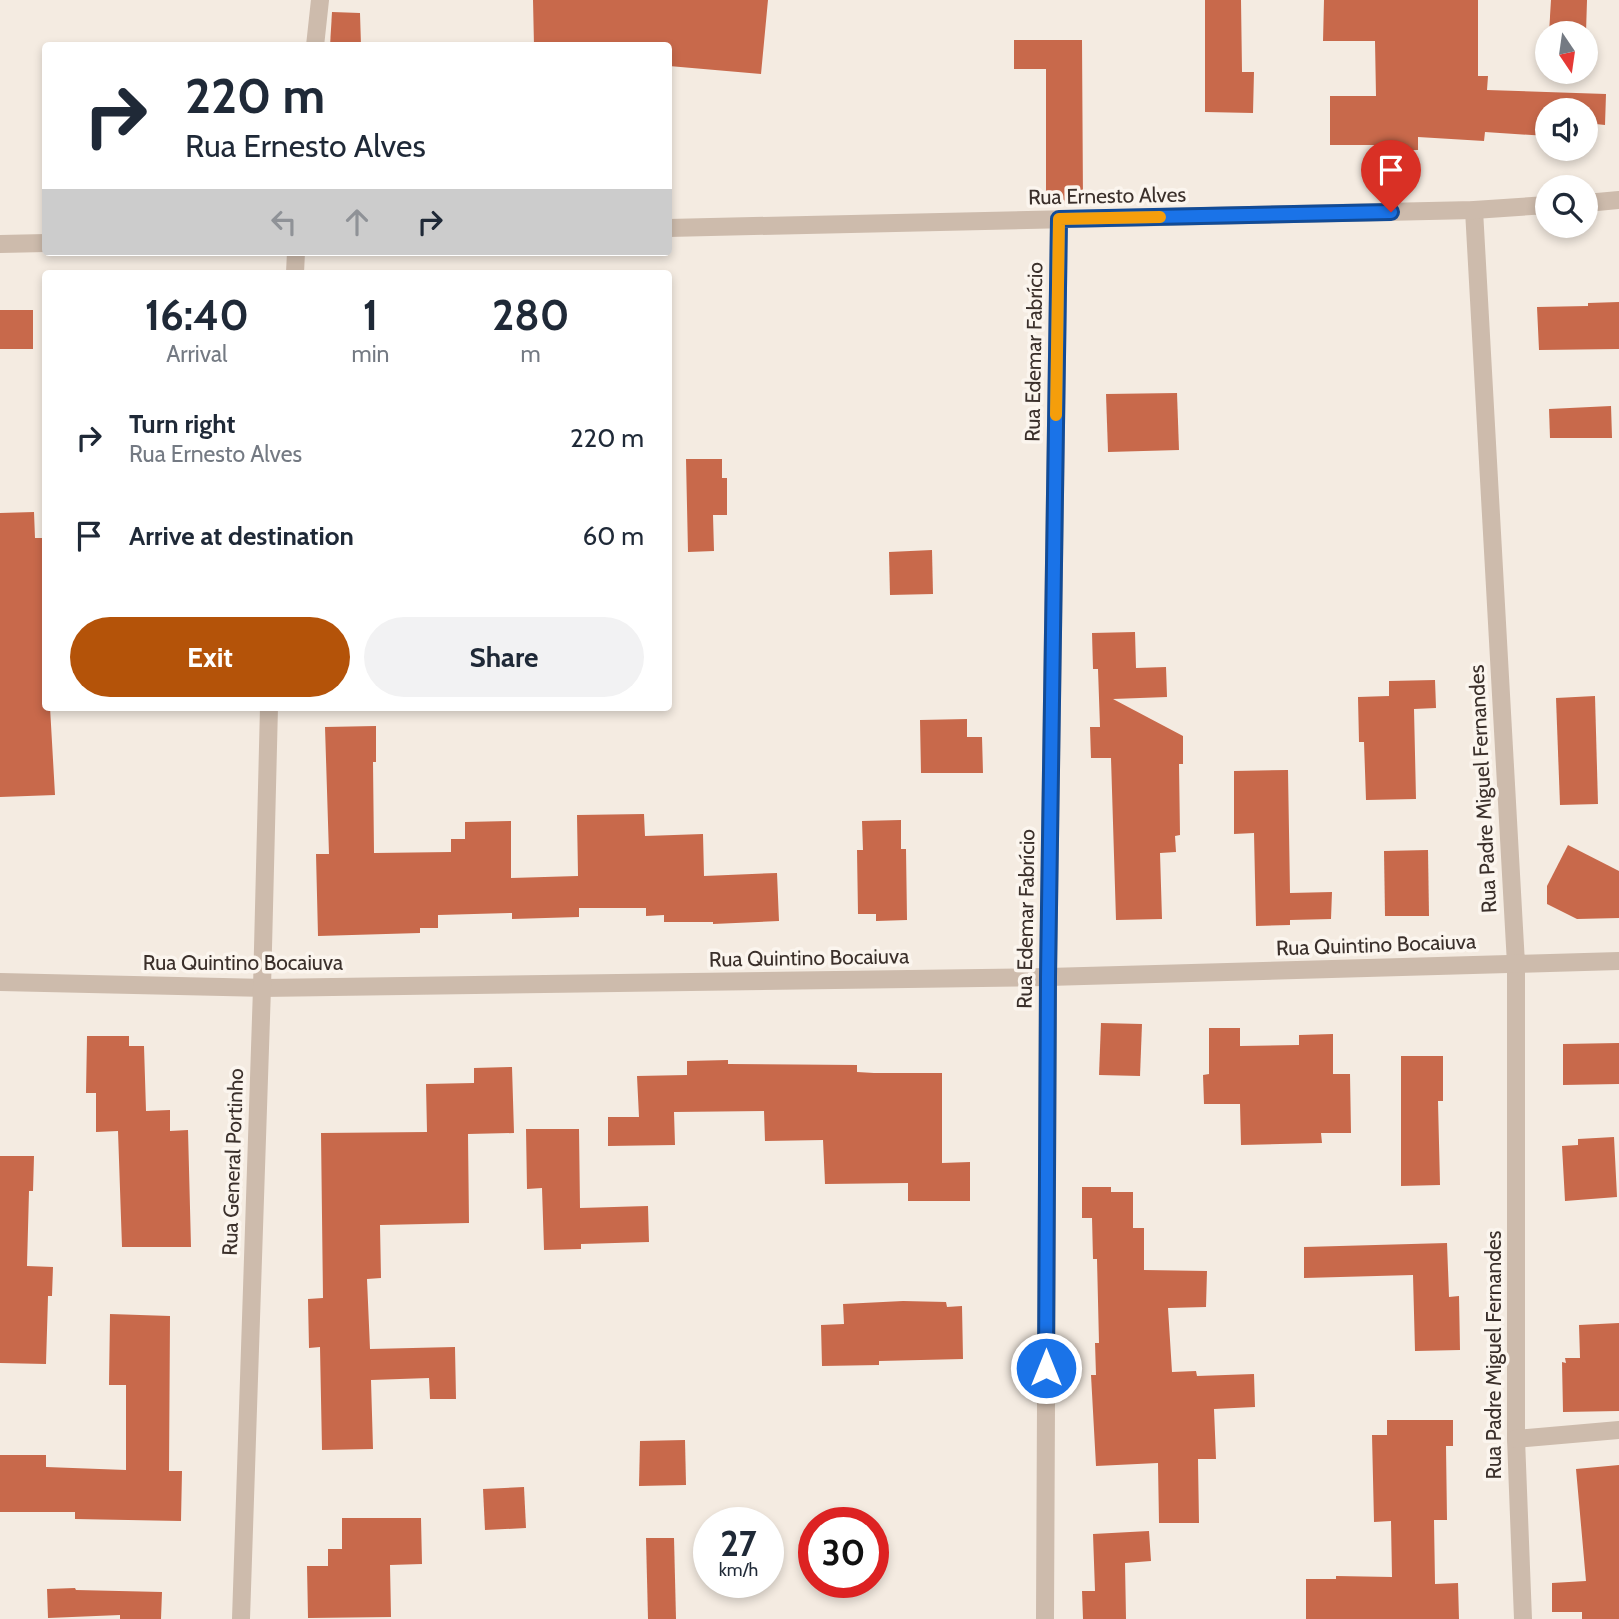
<!DOCTYPE html>
<html lang="en">
<head>
<meta charset="utf-8">
<style>
	:root { --surface:#fff; --page:#f2f2f3; --text:#1f2937; --muted:#747a83; --accent:#b45309 }
	body { margin:0; font-family:Cabin,sans-serif; background:var(--page); color:var(--text); height:100vh; display:flex; flex-direction:column; font-size:26px; white-space:nowrap }
	* { box-sizing:border-box; margin:0 }
	p { font-size:23px; color:var(--muted) }
	.icon { flex:none; width:38px; height:38px; fill:none; stroke:currentColor; stroke-width:2; stroke-linecap:round; stroke-linejoin:round }
	.map { position:relative; flex:1; overflow:hidden }
	.details { position:absolute; left:42px; top:270px; width:630px; height:441px; display:flex; flex-direction:column; background:var(--surface); border-radius:7px; box-shadow:0 4px 10px #0003 }
	.details>* { flex:none }
	.guide { position:absolute; left:42px; top:42px; width:630px; height:214px; border-radius:7px; box-shadow:0 4px 10px #0003; background:#fff; color:var(--text); overflow:hidden }
	.needle { width:46px; rotate:167deg }
	.fabs { position:absolute; left:1535px; top:21px; display:grid; gap:14px }
	.fabs a { display:grid; place-items:center; width:63px; height:63px; border-radius:50%; background:var(--surface); box-shadow:0 4px 10px #0003; font-size:35px }
	.speed { position:absolute; left:693px; top:1507px; display:flex; gap:14px; font-size:35px; font-weight:700; text-align:center }
	.speed>* { display:grid; place-content:center; width:91px; height:91px; border-radius:50%; background:var(--surface); box-shadow:0 4px 10px #0003; line-height:1 }
	.speed small { font-size:18px; font-weight:400 }
	.speed .limit { border:10px solid #d22; background:#fff; color:#111 }
	.pin { position:absolute; display:grid; place-items:center; width:60px; height:60px; color:#fff; margin:-72px -30px; border-radius:50% 50% 50% 0; rotate:-45deg; box-shadow:0 0 7px #0007 }
	.pin .icon { rotate:45deg }
	.me { position:absolute; width:77px; margin:-38px; rotate:0deg; stroke-linejoin:round; filter:drop-shadow(0 0 5px #0008) }
	.turn { display:flex; align-items:center; gap:24px; height:147px; padding:0 28px; font-size:32px }
	.turn .icon { width:91px; height:91px; stroke-width:2.5 }
	.turn b { display:block; font-size:49px; line-height:60px }
	.lanes { display:flex; align-items:center; height:66px; padding:0 28px; background:#0003; justify-content:center; gap:35px; direction:ltr }
	.lanes .off { opacity:.35 }
	.eta { display:flex; justify-content:space-evenly; align-items:center; height:119px; text-align:center }
	.eta b { font-size:42px; font-weight:800; line-height:49px }
	.button { display:flex; gap:14px; margin-top:auto; padding:14px 28px }
	.button a { flex:1; height:80px; border-radius:42px; background:var(--accent); color:#fff; font-size:28px; font-weight:800; line-height:80px; text-align:center }
	.button a+a { background:var(--page); color:var(--text) }
	ul { padding:0; list-style:none }
	li { display:flex; align-items:center; gap:21px; height:98px; padding:0 28px }
	li div { flex:1 }
	li b { display:block; font-size:26px }
	li em { font-style:normal }
	.map>svg:first-child { display:block }
	.building { fill:#c8694b }
	.lines { fill:none; stroke-linecap:round; stroke-linejoin:round }
	.minor { stroke:#cdbbac; stroke-width:18 }
	.route-casing { stroke:#114b97; stroke-width:18 }
	.route { stroke:#1a73e8; stroke-width:12 }
	.slow { stroke:#f59e0b; stroke-width:12 }
	.labels { text-anchor:middle; stroke-width:7; stroke-linejoin:round; paint-order:stroke }
	.street-label { font-size:21px; fill:#3b302b; stroke:#fbf5ee }
</style>
</head>
<body>
<div class="map">
<svg width="1619" height="1619" viewBox="0 0 1619 1619">
	<rect width="100%" height="100%" fill="#f4ebe1"/>
	<g class="building">
		<path d="M533 0H768L761 74 669 66 671 46H534Z"/>
		<path d="M1205 0H1241L1242 72H1254L1253 113 1205 112Z"/>
		<path d="M1324 0H1478V76H1488L1487 90 1606 94 1605 125 1586 123V110H1547V136L1485 132 1484 141 1418 137V150L1378 151 1377 145H1330V96H1376L1375 41H1323Z"/>
		<path d="M1551 0H1587L1586 33H1549Z"/>
		<path d="M332 12 360 13 361 46H330Z"/>
		<path d="M1014 40H1082L1083 203 1046 204V69H1014Z"/>
		<path d="M1619 302V349L1539 350 1537 307 1588 306V303Z"/>
		<rect x="0" y="310" width="33" height="39"/>
		<path d="M1177 393 1179 450 1108 452 1106 394Z"/>
		<path d="M1611 406 1612 438H1550L1549 409Z"/>
		<path d="M686 459H722V478H727V515H713L714 551 688 552Z"/>
		<path d="M34 512 35 538H44L46 707H50L55 795 0 797V513Z"/>
		<path d="M932 550 933 594 890 595 889 552Z"/>
		<path d="M1135 632 1136 668 1166 667 1167 697 1113 699 1183 736V764H1179L1180 835 1175 836 1176 852 1160 853 1162 919 1116 920 1111 758H1091L1090 727H1100L1098 669H1093L1092 633Z"/>
		<path d="M1435 680 1436 708 1414 709 1416 799 1366 800 1364 742H1359L1358 697 1389 696V681Z"/>
		<path d="M1595 696 1598 804 1560 805 1556 698Z"/>
		<path d="M967 719V737H982L983 773H921L920 720Z"/>
		<path d="M376 726V762H373L374 853 451 852V839H465V822L511 821V878L578 876 577 815 644 814 645 836 703 834 704 876 777 873 779 921 713 924V922H664V915L646 916V908H579V917L512 919V913L438 915V928H420V933L318 936 316 854H329L325 727Z"/>
		<path d="M1288 770 1290 893 1332 892 1331 919 1290 920V925L1256 926 1254 833 1234 834V771Z"/>
		<path d="M901 820V849H906L907 920 876 921V914H858L857 850H863L862 821Z"/>
		<path d="M1568 845 1619 871V918L1577 919 1547 904V886Z"/>
		<path d="M1428 850 1429 916H1385L1384 851Z"/>
		<path d="M1101 1023 1142 1024 1140 1076 1099 1075Z"/>
		<path d="M1209 1028H1240V1046L1299 1045V1035L1333 1034V1074H1350L1351 1133H1321L1322 1143 1241 1145 1240 1104H1204L1203 1075 1209 1074Z"/>
		<path d="M87 1036H129V1046H144L146 1111 170 1110V1131L188 1130 191 1247H122L118 1131 96 1132V1093H86Z"/>
		<path d="M1619 1043V1084L1563 1085V1044Z"/>
		<path d="M1401 1056H1443V1101H1438L1440 1185 1401 1186Z"/>
		<path d="M728 1060V1064L857 1065V1072L874 1073H942V1163L970 1162V1201H908V1183L825 1184 823 1140 765 1141 764 1111 674 1112 675 1145 608 1146V1117H639L637 1076 687 1075V1061Z"/>
		<path d="M512 1067 514 1133 468 1134 469 1223 380 1225 381 1278 367 1279 370 1349 455 1347 456 1399H430L429 1378 371 1380 373 1449 322 1450 320 1347 309 1348 308 1299 323 1298 321 1133 427 1132 426 1084 474 1083V1068Z"/>
		<path d="M526 1129H579L580 1208 648 1206 649 1242 581 1244V1249L544 1250 542 1188 527 1189Z"/>
		<path d="M1614 1137 1617 1197 1565 1201 1562 1146 1578 1145V1139Z"/>
		<path d="M0 1156H34L33 1191H29L27 1266 53 1267 52 1296H48L46 1364 0 1363Z"/>
		<path d="M1082 1187H1111V1192H1133V1228H1144V1270L1207 1271 1206 1307 1168 1308 1172 1372 1196 1371 1197 1376 1254 1374 1255 1407 1214 1409 1216 1459H1198L1199 1523H1159L1158 1463 1096 1466 1091 1375H1096L1095 1343H1099L1097 1259H1093L1092 1218H1082Z"/>
		<path d="M1447 1243 1449 1297 1459 1296 1460 1350 1415 1351 1413 1275 1304 1278V1247Z"/>
		<path d="M903 1301 946 1302 947 1307 962 1306 963 1359 879 1361V1365L822 1366 821 1325 844 1324 843 1304Z"/>
		<path d="M110 1314 170 1316 169 1471H182L181 1521 75 1519V1512H0V1455H46V1467L126 1470V1385H109Z"/>
		<path d="M1619 1323V1411L1563 1412 1562 1362 1566 1363 1565 1358H1580L1579 1325Z"/>
		<path d="M1387 1420H1453V1446H1446L1447 1520H1434L1435 1584 1458 1583 1459 1619H1306V1579H1336V1576L1392 1577 1391 1521 1374 1522 1372 1435H1387Z"/>
		<path d="M685 1440 686 1485 639 1486 640 1441Z"/>
		<path d="M1619 1465V1619H1582V1612H1552V1583L1586 1581 1576 1469Z"/>
		<path d="M524 1487 526 1528 485 1530 483 1489Z"/>
		<path d="M342 1518H421L422 1564 390 1565 391 1617 308 1618 307 1566H328V1549H342Z"/>
		<path d="M1149 1531 1151 1561 1125 1563 1126 1619H1083L1082 1591H1095L1093 1534Z"/>
		<path d="M646 1538H674L676 1619H648Z"/>
		<path d="M75 1588 76 1590 162 1592 161 1619H120V1615L48 1618 47 1589Z"/>
	</g>
	<g class="lines">
		<g class="minor">
			<path d="M315 46 320 0"/>
			<path d="M1586 203 1619 200"/>
			<path d="M1474 210 1516 964V1439L1523 1619"/>
			<path d="M668 228 1474 210 1547 205"/>
			<path d="M0 244 46 243"/>
			<path d="M295 273 296 252"/>
			<path d="M0 982 262 988 1048 977 1619 961"/>
			<path d="M1516 1439 1619 1430"/>
			<path d="M241 1619 262 988 269 707"/>
			<path d="M1045 1619 1048 977 1059 219"/>
		</g>
	</g>
	<g class="lines">
		<g class="route-casing">
			<path id="route" d="M1046 1368 1048 977 1059 219 1391 212"/>
		</g>
		<use href="#route" class="route"/>
		<path class="slow" d="M1056 415 1059 219 1160 217"/>
	</g>
	<g class="labels">
		<g class="street-label">
			<text transform="translate(1107 196) rotate(-1)" y="7">Rua Ernesto Alves</text>
			<text transform="translate(1034 352) rotate(-89)" y="7">Rua Edemar Fabrício</text>
			<text transform="translate(1483 789) rotate(-93)" y="7">Rua Padre Miguel Fernandes</text>
			<text transform="translate(1026 919) rotate(-89)" y="7">Rua Edemar Fabrício</text>
			<text transform="translate(1376 945) rotate(-2)" y="7">Rua Quintino Bocaiuva</text>
			<text transform="translate(809 958) rotate(-1)" y="7">Rua Quintino Bocaiuva</text>
			<text x="243" y="970">Rua Quintino Bocaiuva</text>
			<text transform="translate(233 1162) rotate(-88)" y="7">Rua General Portinho</text>
			<text transform="translate(1494 1355) rotate(-90)" y="7">Rua Padre Miguel Fernandes</text>
		</g>
	</g>
</svg>
<div class="fabs">
<a><svg class="needle" viewBox="-14 -14 28 28"><path d="M0-13l5 13h-10z" fill="#e53935"/><path d="M0 13l5-13h-10z" fill="#747a83"/></svg></a>
<a><svg class="icon" aria-label="sound" viewBox="0 0 24 24"><path d="M4 9h4l5-4v14l-5-4H4zM17 9q2 3 0 6"/></svg></a>
<a><svg class="icon" aria-label="search" viewBox="0 0 24 24"><circle cx="10" cy="10" r="6"/><path d="M15 15l6 6"/></svg></a>
</div>
<div class="speed"><div>27<small>km/h</small></div><div class="limit">30</div></div>
<div class="pin" style="left:1391px;top:212px;background:#d93025"><svg class="icon" aria-label="arrive" viewBox="0 0 24 24"><path d="M6 21V4h12l-3 4 3 4H6"/></svg></div>
<svg class="me" style="left:1046px;top:1368px" viewBox="-20 -20 40 40"><circle r="17" fill="#1a73e8" stroke="#fff" stroke-width="3"/><path d="M0-11L8 9 0 5-8 9z" fill="#fff"/></svg>
<div class="guide">
<div class="turn"><svg class="icon" aria-label="right" viewBox="0 0 24 24"><path d="M7 20v-9h11M14 6l5 5-5 5"/></svg><div><b>220 m</b>Rua Ernesto Alves</div></div>
<div class="lanes"><svg class="icon off" aria-label="left" viewBox="0 0 24 24"><path d="M17 20v-9H6M10 6l-5 5 5 5"/></svg><svg class="icon off" aria-label="ahead" viewBox="0 0 24 24"><path d="M12 20V5M6 11l6-6 6 6"/></svg><svg class="icon" aria-label="right" viewBox="0 0 24 24"><path d="M7 20v-9h11M14 6l5 5-5 5"/></svg></div>
</div>
<section class="details">
<div class="eta">
<div><b>16:40</b><p>Arrival</p></div>
<div><b>1</b><p>min</p></div>
<div><b>280</b><p>m</p></div>
</div>
<ul>
<li><svg class="icon" aria-label="right" viewBox="0 0 24 24"><path d="M7 20v-9h11M14 6l5 5-5 5"/></svg><div><b>Turn right</b><p>Rua Ernesto Alves</p></div><em>220 m</em></li>
<li><svg class="icon" aria-label="arrive" viewBox="0 0 24 24"><path d="M6 21V4h12l-3 4 3 4H6"/></svg><div><b>Arrive at destination</b></div><em>60 m</em></li>
</ul>
<div class="button"><a>Exit</a><a>Share</a></div>
</section>
</div>
</body>
</html>
